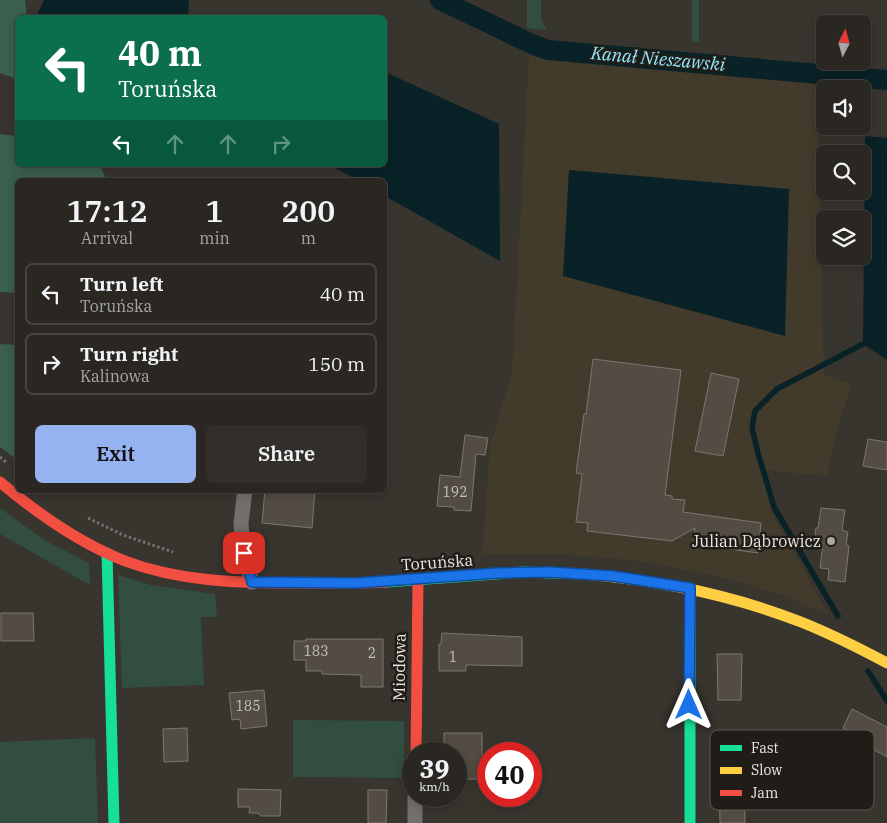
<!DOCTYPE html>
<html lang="en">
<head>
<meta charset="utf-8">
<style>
	:root { --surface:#2a2722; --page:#322f2a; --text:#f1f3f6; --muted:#a5a5a5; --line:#464440; --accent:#95b2f1 }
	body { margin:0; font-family:"IBM Plex Serif",serif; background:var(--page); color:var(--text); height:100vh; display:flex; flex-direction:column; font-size:19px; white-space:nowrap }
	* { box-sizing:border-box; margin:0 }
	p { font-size:16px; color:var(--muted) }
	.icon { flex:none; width:28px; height:28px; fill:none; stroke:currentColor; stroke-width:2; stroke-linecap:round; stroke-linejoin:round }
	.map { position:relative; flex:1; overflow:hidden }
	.panel { position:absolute; left:15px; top:178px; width:372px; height:315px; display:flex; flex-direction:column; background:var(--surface); border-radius:8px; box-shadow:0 2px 12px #0003,0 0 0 1px var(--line) }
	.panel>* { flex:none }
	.hud { position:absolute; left:15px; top:15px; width:372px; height:152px; border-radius:8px; box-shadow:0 2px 12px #0003,0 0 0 1px var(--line); background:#0b6e4f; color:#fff; overflow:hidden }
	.needle { width:32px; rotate:6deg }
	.controls { position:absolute; left:816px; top:15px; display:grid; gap:10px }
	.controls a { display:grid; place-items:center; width:55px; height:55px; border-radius:8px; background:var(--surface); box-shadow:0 2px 12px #0003,0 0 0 1px var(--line); font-size:25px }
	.speed { position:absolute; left:402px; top:742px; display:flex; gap:10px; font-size:25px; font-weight:700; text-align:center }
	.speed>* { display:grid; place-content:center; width:65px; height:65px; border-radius:50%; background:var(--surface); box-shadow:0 2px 12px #0003,0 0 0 1px var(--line); line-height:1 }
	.speed small { font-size:12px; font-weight:400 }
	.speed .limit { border:8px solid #d22; background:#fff; color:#111 }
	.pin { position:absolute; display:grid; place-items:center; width:42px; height:42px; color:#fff; margin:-21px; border-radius:10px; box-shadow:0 2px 8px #0006 }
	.me { position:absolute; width:55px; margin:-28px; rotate:0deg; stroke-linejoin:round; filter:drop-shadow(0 0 4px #0008) }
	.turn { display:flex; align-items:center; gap:18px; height:105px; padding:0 20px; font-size:22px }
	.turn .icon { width:65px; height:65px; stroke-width:2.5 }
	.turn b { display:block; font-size:35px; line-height:42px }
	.lanes { display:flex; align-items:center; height:48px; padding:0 20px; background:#0003; justify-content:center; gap:25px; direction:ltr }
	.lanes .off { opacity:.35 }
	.eta { display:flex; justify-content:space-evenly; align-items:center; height:85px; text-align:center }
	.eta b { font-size:30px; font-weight:600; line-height:35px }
	.cta { display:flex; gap:10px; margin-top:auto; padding:10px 20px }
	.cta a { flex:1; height:58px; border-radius:8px; background:var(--accent); color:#111; font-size:20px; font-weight:600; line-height:58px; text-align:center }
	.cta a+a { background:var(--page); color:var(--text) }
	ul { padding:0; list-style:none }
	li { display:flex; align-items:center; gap:15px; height:62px; margin:0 10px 8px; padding:0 10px; border:2px solid var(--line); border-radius:8px }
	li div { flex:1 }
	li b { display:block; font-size:19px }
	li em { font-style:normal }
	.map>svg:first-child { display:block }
	.built { fill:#423a2a }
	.green { fill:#324e40 }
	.forest { fill:#3b604e }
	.water { fill:#092227 }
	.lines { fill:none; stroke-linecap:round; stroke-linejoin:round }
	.stream { stroke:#092227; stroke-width:5.5 }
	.canal { stroke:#092227; stroke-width:20 }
	.building { fill:#524c42; stroke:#7b7771 }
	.path { stroke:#74706d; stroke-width:3; stroke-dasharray:2.5 2.5; stroke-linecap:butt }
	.street { stroke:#746f6c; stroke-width:15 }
	.fast { stroke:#16e098; stroke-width:11 }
	.slow { stroke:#ffcf43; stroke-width:11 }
	.jam { stroke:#f24e42; stroke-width:11 }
	.route-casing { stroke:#114b97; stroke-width:12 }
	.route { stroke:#1a73e8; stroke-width:9 }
	.poi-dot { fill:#aca8a1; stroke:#201d18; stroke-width:2 }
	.labels { text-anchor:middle; stroke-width:5; stroke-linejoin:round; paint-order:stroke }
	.number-label { font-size:14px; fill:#c4c0b8 }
	.poi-label { font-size:16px; fill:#eae6df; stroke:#201d18; text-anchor:end }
	.street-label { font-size:16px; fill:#eae6df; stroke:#201d18 }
	.water-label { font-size:18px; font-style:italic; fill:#90e8fc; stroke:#201d18 }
	.key { fill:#201d18; stroke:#5d5954; stroke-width:1 }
	.key-label { font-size:14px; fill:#eae6df }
</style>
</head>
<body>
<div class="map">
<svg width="887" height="823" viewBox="0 0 887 823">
	<rect width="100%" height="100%" fill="#38342e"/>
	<path class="built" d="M529 56 817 83 824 375 851 384 836 435 827 476 761 470 772 513 829 615 785 596 725 578 639 561 558 554 482 555 490 446 512 372Z"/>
	<g class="green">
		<path d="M527 0H541V20L547 30 527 28Z"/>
		<rect x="692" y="0" width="7" height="42"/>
		<path d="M0 508 44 540 89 563 90 585 0 534Z"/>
		<path d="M118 575 151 585 215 594 217 617H201L204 685 122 688Z"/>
		<path d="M293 720 404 721V778L293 777Z"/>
		<path d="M95 738 98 823H0V742Z"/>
	</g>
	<g class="forest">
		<path d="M0 0H25L27 17 18 18 17 79 0 73Z"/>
		<path d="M0 134 17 136 18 165H99L107 180H18L17 293 0 292Z"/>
		<path d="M0 344 17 345V460L0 447Z"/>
	</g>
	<g class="water">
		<path d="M44 0H189L188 17H36Z"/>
		<path d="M385 72 499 124 500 261 385 196V180H357L330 165H385Z"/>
		<path d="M865 136 887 138V360L863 344Z"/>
		<path d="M569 170 789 189 785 336 563 276Z"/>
	</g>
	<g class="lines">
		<g class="stream">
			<path d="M838 616 774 507 758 453 752 428 755 411 777 389 863 344"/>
			<path d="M868 671 887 701"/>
		</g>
		<path class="canal" d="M440 0 534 45 548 50 887 80"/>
	</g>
	<g class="building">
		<path d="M593 359 681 370 665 495 672 496V499L685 500 683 512 761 523 758 553 693 544 695 528 672 541 587 531 588 523 576 522 582 474 576 473 584 414H586Z"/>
		<path d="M711 373 739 379 723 456 695 451Z"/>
		<path d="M465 435 488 438 485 455 476 454 471 511 454 510V507L437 506 440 475 460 477Z"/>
		<path d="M868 439 887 442V470L863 466Z"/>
		<path d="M265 490H315L312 528 262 523Z"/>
		<path d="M821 508 845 510 842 530 848 532 846 545 849 546 845 582 828 580 829 569 820 568 823 543H814L816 528H818Z"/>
		<path d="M1 613H33L34 641H1Z"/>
		<path d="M442 633 522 637V666L466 665V671H439V644H441Z"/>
		<path d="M306 639H383V687H361V675L322 674V671H306V660H294V641H306Z"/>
		<path d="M717 654H742L741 700H718Z"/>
		<path d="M264 690 267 726 241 729 240 719 232 720 229 693Z"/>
		<path d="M852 709 887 727V757L851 737 853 733 843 728Z"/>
		<path d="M187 728 188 761 164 762 163 729Z"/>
		<path d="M444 733H482V779H456V754L455 751H444Z"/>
		<path d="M722 733H742V744H744L745 823H720L719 767H716V744H722Z"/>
		<path d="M238 789 281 790 280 816H261L258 813H249L250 807H238Z"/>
		<path d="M368 790H387L386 823H368Z"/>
	</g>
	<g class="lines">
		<g class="path">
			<path d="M0 457 7 463"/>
			<path d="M88 518 123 535 173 552"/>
		</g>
		<g class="street">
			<path d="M245 490 241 523 243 553 252 582"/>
			<path d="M415 823V796"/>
		</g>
		<g class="fast">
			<path d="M107 553 114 823"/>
			<path d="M386 582 523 572 583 574"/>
			<path d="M690 588V823"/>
		</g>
		<path class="slow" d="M583 574C658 580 732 595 801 622 831 634 859 648 887 663"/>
		<g class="jam">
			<path d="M0 482C38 514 79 543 125 561 178 581 236 583 291 583 323 583 355 584 386 582"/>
			<path d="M416 754 418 580"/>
		</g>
	</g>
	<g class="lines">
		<g class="route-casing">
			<path id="route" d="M244 553 252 582 356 583 498 573 550 572 613 576 690 588 689 705"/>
		</g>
		<use href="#route" class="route"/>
	</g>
	<circle class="poi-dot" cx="831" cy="541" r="5"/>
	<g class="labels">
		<g class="number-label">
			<text x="455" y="497">192</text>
			<text x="316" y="656">183</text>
			<text x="372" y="658">2</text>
			<text x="453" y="662">1</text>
			<text x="248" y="711">185</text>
		</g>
		<g class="poi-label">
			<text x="821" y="547">Julian Dąbrowicz</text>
		</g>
		<g class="street-label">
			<text transform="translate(437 562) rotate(-4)" y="6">Toruńska</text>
			<text transform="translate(399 667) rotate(-89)" y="6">Miodowa</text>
		</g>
		<g class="water-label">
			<text transform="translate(658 59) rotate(5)" y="6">Kanał Nieszawski</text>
		</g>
	</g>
	<rect x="710" y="730" width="164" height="80" rx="8" class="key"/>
	<rect x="720" y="745" width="22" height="6" fill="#16e098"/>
	<rect x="720" y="767" width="22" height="7" fill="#ffcf43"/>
	<rect x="720" y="790" width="22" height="6" fill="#f24e42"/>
	<g class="key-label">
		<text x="751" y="753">Fast</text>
		<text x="751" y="775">Slow</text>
		<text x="751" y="798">Jam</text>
	</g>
</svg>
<div class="controls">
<a><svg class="needle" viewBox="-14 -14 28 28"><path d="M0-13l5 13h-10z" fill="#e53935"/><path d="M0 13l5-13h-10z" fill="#a5a5a5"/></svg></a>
<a><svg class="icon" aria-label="sound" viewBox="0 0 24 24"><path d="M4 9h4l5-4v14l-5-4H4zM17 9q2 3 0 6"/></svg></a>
<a><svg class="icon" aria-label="search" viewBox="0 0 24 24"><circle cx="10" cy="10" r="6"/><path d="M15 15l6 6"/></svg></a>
<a><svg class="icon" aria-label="layers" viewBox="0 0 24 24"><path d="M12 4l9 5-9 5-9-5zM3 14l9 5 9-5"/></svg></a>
</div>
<div class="speed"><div>39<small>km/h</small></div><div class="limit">40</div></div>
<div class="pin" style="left:244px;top:553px;background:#d93025"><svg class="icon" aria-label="arrive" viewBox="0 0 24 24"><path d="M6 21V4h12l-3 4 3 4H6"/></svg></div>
<svg class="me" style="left:689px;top:705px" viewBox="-20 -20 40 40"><path d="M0-17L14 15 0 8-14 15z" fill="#1a73e8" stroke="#fff" stroke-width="4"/></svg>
<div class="hud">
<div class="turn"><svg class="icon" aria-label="left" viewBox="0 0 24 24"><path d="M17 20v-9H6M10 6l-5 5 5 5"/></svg><div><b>40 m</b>Toruńska</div></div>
<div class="lanes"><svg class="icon" aria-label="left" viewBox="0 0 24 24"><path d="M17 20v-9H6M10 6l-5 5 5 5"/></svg><svg class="icon off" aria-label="ahead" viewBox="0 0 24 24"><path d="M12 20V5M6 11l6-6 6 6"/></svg><svg class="icon off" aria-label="ahead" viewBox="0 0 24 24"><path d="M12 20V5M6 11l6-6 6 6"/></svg><svg class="icon off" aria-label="right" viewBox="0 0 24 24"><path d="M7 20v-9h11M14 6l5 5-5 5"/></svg></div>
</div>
<section class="panel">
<div class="eta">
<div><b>17:12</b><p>Arrival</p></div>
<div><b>1</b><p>min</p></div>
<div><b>200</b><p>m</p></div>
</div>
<ul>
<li><svg class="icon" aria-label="left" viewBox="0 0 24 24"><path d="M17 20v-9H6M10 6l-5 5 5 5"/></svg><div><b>Turn left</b><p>Toruńska</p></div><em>40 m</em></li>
<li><svg class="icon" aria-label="right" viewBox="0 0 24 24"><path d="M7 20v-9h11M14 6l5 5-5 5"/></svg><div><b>Turn right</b><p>Kalinowa</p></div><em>150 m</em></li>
</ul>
<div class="cta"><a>Exit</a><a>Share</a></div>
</section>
</div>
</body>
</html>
